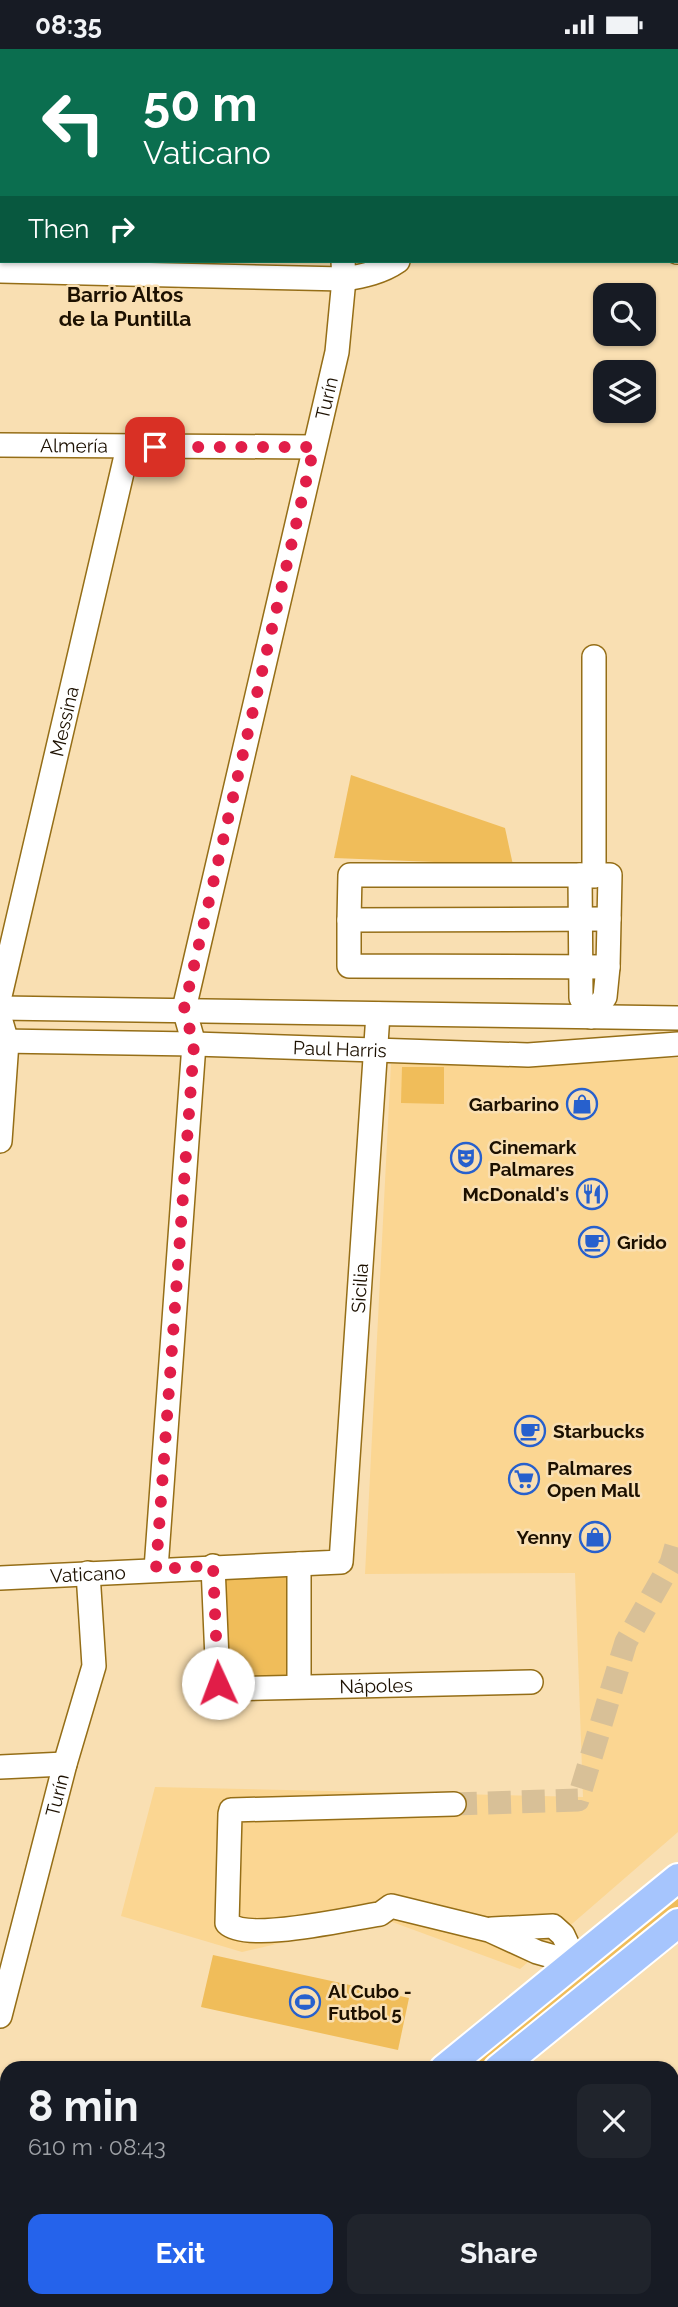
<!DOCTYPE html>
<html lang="en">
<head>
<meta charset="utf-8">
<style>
	:root { --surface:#171b24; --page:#20242c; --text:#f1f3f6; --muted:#9ea1a6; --accent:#2563eb }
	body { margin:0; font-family:Raleway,sans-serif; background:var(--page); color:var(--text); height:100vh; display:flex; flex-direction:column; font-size:26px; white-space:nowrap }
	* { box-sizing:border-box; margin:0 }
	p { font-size:23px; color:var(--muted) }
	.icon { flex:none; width:38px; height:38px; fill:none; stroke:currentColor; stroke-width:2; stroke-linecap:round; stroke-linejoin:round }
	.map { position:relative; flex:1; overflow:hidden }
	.panel { position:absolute; left:0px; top:2012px; width:679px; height:247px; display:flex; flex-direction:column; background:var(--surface); border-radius:21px 21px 0 0; box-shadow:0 2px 5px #0004 }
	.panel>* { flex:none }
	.guide { position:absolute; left:0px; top:0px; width:679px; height:214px; box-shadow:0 2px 5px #0004; background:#0b6e4f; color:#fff; overflow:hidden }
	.controls { position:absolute; left:593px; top:234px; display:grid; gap:14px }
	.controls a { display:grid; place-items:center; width:63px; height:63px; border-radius:14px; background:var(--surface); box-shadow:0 2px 5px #0004; font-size:35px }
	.pin { position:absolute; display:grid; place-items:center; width:60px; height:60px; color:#fff; margin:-30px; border-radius:14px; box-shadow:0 4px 10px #0006 }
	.me { position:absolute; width:77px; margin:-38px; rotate:358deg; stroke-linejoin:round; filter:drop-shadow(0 0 5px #0008) }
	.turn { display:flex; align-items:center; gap:24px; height:147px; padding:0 28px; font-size:32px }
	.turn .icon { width:91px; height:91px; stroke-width:2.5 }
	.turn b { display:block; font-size:49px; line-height:60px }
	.then { display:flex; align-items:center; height:66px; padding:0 28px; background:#0003; gap:14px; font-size:26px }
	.round { display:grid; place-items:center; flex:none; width:74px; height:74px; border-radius:14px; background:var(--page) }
	.overview { display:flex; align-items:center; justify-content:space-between; height:119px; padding:0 28px }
	h1 { font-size:42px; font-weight:700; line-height:52px }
	.cta { display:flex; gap:14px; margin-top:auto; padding:14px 28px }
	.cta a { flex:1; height:80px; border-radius:14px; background:var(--accent); color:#fff; font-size:28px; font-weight:700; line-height:80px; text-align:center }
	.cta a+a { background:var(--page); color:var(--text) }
	.status { display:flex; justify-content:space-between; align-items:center; height:49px; padding:0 35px; background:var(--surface); direction:ltr }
	.status svg { height:19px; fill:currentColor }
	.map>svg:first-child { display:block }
	.built { fill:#fbd692 }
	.green { fill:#f0bd5a }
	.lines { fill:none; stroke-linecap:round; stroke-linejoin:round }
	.canal { stroke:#59b24e; stroke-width:18 }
	.minor-tunnel { stroke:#d8c097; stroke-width:23; stroke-dasharray:23 11; stroke-linecap:butt }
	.minor-casing { stroke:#956e17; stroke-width:26 }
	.major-casing { stroke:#fff; stroke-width:32 }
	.minor { stroke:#fff; stroke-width:23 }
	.major { stroke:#a6c5fd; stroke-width:28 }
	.route { stroke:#e11d48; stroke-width:12; stroke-dasharray:0 21.6 }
	.labels { text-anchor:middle; stroke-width:5; stroke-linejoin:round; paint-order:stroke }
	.street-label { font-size:19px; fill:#1c1000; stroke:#f9dfb2 }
	.poi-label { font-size:19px; font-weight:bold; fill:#1c1000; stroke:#f9dfb2; text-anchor:start }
	.neighbourhood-label { font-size:21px; font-weight:bold; fill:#1c1000; stroke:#f9dfb2 }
</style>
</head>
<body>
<div class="status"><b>08:35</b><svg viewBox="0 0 49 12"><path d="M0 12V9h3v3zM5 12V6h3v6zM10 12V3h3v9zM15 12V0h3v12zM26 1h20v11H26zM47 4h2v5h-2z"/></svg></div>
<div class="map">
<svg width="678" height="2258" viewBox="0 0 678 2258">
	<rect width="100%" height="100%" fill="#f9dfb2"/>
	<path class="built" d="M678 1009V1783L520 1920 384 1870 242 1903 121 1867 155 1738 583 1748 575 1524 365 1525 391 1015Z"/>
	<g class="green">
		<path d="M351 726 505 779 513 816 334 809Z"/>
		<path d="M402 1018H444V1055L401 1054Z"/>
		<path d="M299 1515V1637L223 1640 213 1517Z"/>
		<path d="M678 1844V1861L485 2019 465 2020Z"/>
		<path d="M213 1906 409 1949 398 2001 201 1958Z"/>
	</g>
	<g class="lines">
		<g class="canal">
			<path d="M672 2209 678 2208"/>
			<path d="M321 2258 361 2252"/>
		</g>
		<path class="minor-tunnel" d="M454 1755 578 1751 626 1593 671 1514 678 1490"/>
		<g class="minor-casing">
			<g id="minor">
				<path d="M446 0V2"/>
				<path d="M92 2 93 0"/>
				<path d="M187 2V0"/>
				<path d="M0 44H2"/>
				<path d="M677 155H678"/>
				<path d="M677 172H678"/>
				<path d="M0 200H2"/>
				<path d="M677 203H678"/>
				<path d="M0 222 344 230C364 227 382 223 398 212"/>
				<path id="s1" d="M0 396 314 398"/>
				<path d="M594 608V827"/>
				<path d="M580 826H610L608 918 605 948 591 968 581 949Z"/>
				<path d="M349 871 350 826H580"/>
				<path d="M608 918 349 917V871L609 870"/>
				<path id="s2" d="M0 947 128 398"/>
				<path d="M0 959 678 969"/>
				<path d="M0 969 7 993 0 1092"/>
				<path id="s3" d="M0 992 194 995 528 1006 678 995"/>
				<path id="s4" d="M213 1517 218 1634 223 1640 531 1633"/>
				<path id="s5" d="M156 1520 194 995 184 960 337 303 344 230 343 212"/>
				<path id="s6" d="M0 1529 341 1513 378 965"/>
				<path d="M299 1637V1515"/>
				<path d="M0 1718 65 1715"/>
				<path d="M454 1755 231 1761 230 1765 227 1874C247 1894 350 1869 380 1865L391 1857 489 1881 537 1903 576 1914"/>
				<path d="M492 1880 553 1877 563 1886 576 1914"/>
				<path id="s7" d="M0 1967 65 1715 94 1617 88 1524"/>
				<path d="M672 2051 678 2046"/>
				<path d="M672 2194H678"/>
				<path d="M666 2252V2258"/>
			</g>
		</g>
		<g class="major-casing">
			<g id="major">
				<path d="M444 2020 678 1829"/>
				<path d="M498 2020 678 1874"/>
				<path d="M144 2258 151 2252"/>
				<path d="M179 2258 187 2252"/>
			</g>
		</g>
		<use href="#minor" class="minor"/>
		<use href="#major" class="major"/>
	</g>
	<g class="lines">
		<path class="route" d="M155 398H314L184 960 194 995 156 1520 213 1517 218 1634"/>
	</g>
	<defs>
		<g id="shop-ring" transform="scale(1.575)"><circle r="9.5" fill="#f9dfb2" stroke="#2760cd" stroke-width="1.5"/><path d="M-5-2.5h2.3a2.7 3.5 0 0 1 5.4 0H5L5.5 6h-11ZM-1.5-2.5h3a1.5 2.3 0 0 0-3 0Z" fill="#2760cd"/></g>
		<g id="theatre-ring" transform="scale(1.575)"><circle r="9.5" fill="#f9dfb2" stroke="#2760cd" stroke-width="1.5"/><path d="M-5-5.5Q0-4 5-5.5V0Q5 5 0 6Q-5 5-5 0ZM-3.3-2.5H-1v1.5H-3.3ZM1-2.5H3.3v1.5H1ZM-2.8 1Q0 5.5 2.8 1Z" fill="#2760cd"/></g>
		<g id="restaurant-ring" transform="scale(1.575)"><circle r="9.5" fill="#f9dfb2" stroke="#2760cd" stroke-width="1.5"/><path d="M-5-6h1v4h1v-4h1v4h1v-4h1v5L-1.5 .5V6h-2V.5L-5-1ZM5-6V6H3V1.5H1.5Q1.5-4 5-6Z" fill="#2760cd"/></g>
		<g id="cafe-ring" transform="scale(1.575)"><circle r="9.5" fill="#f9dfb2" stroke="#2760cd" stroke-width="1.5"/><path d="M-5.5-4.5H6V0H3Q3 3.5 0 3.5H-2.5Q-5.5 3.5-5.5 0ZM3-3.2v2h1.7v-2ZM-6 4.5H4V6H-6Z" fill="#2760cd"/></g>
		<g id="supermarket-ring" transform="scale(1.575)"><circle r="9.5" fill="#f9dfb2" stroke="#2760cd" stroke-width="1.5"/><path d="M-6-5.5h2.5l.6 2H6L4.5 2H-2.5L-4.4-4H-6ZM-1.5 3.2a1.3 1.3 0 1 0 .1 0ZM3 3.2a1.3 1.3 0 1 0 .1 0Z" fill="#2760cd"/></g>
		<g id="stadium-ring" transform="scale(1.575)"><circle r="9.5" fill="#f9dfb2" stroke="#2760cd" stroke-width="1.5"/><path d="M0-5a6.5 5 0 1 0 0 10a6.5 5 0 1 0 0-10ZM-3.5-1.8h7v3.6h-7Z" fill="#2760cd"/></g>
	</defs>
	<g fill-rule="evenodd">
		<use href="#shop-ring" x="582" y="1055"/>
		<use href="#theatre-ring" x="466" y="1109"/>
		<use href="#restaurant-ring" x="592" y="1145"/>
		<use href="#cafe-ring" x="594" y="1193"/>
		<use href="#cafe-ring" x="530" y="1382"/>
		<use href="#supermarket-ring" x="524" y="1430"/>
		<use href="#shop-ring" x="595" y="1488"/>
		<use href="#stadium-ring" x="305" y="1953"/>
	</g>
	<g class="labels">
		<g class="street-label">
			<text dy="7" stroke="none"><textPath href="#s5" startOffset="1190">Turín</textPath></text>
			<text dy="7" stroke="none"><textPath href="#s1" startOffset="74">Almería</textPath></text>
			<text dy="7" stroke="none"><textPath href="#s2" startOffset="282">Messina</textPath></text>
			<text dy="7" stroke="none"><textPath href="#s3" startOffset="340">Paul Harris</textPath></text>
			<text dy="7" stroke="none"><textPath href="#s6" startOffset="616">Sicilia</textPath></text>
			<text dy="7" stroke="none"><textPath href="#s6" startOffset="88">Vaticano</textPath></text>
			<text dy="7" stroke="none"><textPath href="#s4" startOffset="278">Nápoles</textPath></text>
			<text dy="7" stroke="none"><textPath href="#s7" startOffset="228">Turín</textPath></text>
		</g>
		<g class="poi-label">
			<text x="559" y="1062" text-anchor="end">Garbarino</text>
			<text x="489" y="1105">Cinemark<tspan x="489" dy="22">Palmares</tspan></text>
			<text x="569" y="1152" text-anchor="end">McDonald's</text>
			<text x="617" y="1200">Grido</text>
			<text x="553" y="1389">Starbucks</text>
			<text x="547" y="1426">Palmares<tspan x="547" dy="22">Open Mall</tspan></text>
			<text x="572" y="1495" text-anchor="end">Yenny</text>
			<text x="328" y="1949">Al Cubo -<tspan x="328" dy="22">Futbol 5</tspan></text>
		</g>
		<g class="neighbourhood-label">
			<text x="125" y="253">Barrio Altos<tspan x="125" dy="24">de la Puntilla</tspan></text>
		</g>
	</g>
</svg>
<div class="controls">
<a><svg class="icon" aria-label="search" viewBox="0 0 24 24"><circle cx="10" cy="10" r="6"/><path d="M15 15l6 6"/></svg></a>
<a><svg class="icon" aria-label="layers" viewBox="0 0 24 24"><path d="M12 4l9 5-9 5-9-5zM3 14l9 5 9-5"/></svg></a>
</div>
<div class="pin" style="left:155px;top:398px;background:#d93025"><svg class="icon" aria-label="arrive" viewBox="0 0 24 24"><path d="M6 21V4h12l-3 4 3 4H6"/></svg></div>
<svg class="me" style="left:218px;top:1634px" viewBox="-20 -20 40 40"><circle r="19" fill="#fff"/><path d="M0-13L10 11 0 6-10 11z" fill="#e11d48"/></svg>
<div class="guide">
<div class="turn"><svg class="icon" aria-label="left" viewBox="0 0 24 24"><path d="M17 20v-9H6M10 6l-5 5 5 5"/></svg><div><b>50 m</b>Vaticano</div></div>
<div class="then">Then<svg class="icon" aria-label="right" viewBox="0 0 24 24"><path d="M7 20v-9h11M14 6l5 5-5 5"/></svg></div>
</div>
<section class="panel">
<div class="overview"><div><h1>8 min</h1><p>610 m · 08:43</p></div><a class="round"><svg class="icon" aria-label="close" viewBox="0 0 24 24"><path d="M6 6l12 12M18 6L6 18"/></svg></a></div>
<div class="cta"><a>Exit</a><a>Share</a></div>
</section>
</div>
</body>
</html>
